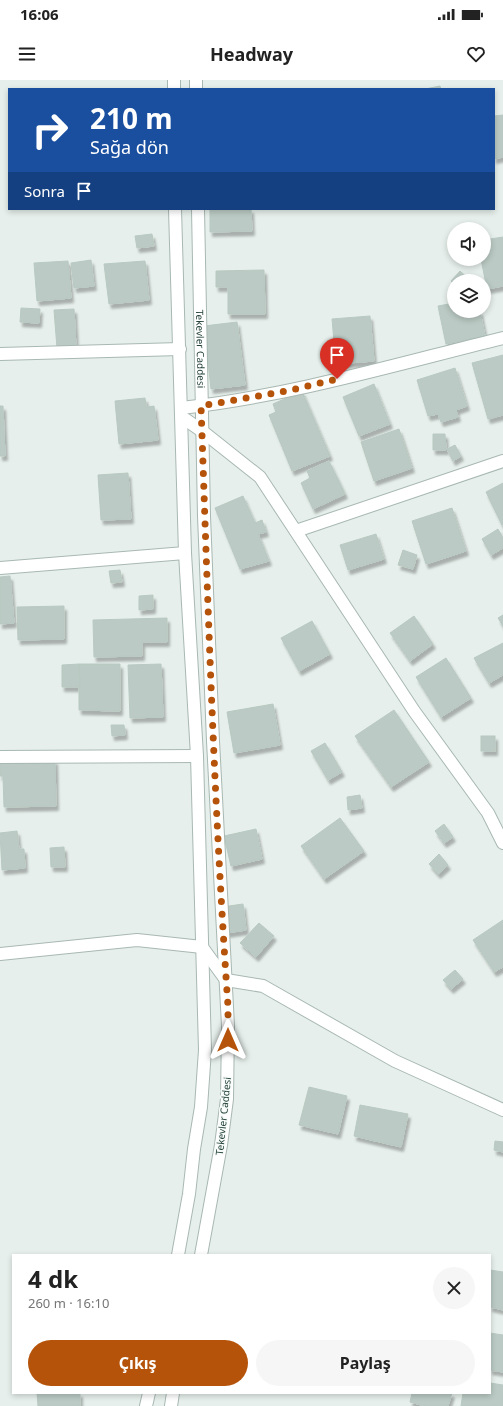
<!DOCTYPE html>
<html lang="tr">
<head>
<meta charset="utf-8">
<style>
	:root { --surface:#fff; --page:#f6f6f6; --text:#222; --muted:#767676; --accent:#b45309 }
	body { margin:0; font-family:"Noto Sans",sans-serif; background:var(--page); color:var(--text); height:100vh; display:flex; flex-direction:column; font-size:15px; white-space:nowrap }
	* { box-sizing:border-box; margin:0 }
	p { font-size:13px; color:var(--muted) }
	.icon { flex:none; width:22px; height:22px; fill:none; stroke:currentColor; stroke-width:2; stroke-linecap:round; stroke-linejoin:round }
	.map { position:relative; flex:1; overflow:hidden }
	.panel { position:absolute; left:12px; top:1174px; width:479px; height:140px; display:flex; flex-direction:column; background:var(--surface); border-radius:0px; box-shadow:0 2px 6px #0003 }
	.panel>* { flex:none }
	.hud { position:absolute; left:8px; top:8px; width:487px; height:122px; border-radius:0px; box-shadow:0 2px 6px #0003; background:#1a4fa0; color:#fff; overflow:hidden }
	.fabs { position:absolute; left:447px; top:142px; display:grid; gap:8px }
	.fabs a { display:grid; place-items:center; width:44px; height:44px; border-radius:50%; background:var(--surface); box-shadow:0 2px 6px #0003; font-size:20px }
	.pin { position:absolute; display:grid; place-items:center; width:34px; height:34px; color:#fff; margin:-41px -17px; border-radius:50% 50% 50% 0; rotate:-45deg; box-shadow:0 0 4px #0007 }
	.pin .icon { rotate:45deg }
	.me { position:absolute; width:44px; margin:-22px; rotate:0deg; stroke-linejoin:round; filter:drop-shadow(0 0 3px #0008) }
	.turn { display:flex; align-items:center; gap:14px; height:84px; padding:0 16px; font-size:18px }
	.turn .icon { width:52px; height:52px; stroke-width:2.5 }
	.turn b { display:block; font-size:28px; line-height:34px }
	.then { display:flex; align-items:center; height:38px; padding:0 16px; background:#0003; gap:8px; font-size:15px }
	.round { display:grid; place-items:center; flex:none; width:42px; height:42px; border-radius:21px; background:var(--page) }
	.overview { display:flex; align-items:center; justify-content:space-between; height:68px; padding:0 16px }
	h1 { font-size:24px; font-weight:700; line-height:30px }
	.action { display:flex; gap:8px; margin-top:auto; padding:8px 16px }
	.action a { flex:1; height:46px; border-radius:24px; background:var(--accent); color:#fff; font-size:16px; font-weight:700; line-height:46px; text-align:center }
	.action a+a { background:var(--page); color:var(--text) }
	.status { display:flex; justify-content:space-between; align-items:center; height:28px; padding:0 20px; background:var(--surface); direction:ltr }
	.status svg { height:11px; fill:currentColor }
	header { display:flex; justify-content:space-between; align-items:center; height:52px; padding:0 16px; background:var(--surface); font-size:18px; font-weight:700 }
	.map>svg:first-child { display:block }
	.building { fill:#bbcac4; stroke:#b8c9c2; filter:url(#shadow) }
	.lines { fill:none; stroke-linecap:round; stroke-linejoin:round }
	.minor-casing { stroke:#a8b8b2; stroke-width:14 }
	.minor { stroke:#fff; stroke-width:12 }
	.route { stroke:#b45309; stroke-width:7; stroke-dasharray:0 12.6 }
	.labels { text-anchor:middle; stroke-width:3; stroke-linejoin:round; paint-order:stroke }
	.street-label { font-size:10px; fill:#24423a; stroke:#f7fbf9 }
</style>
</head>
<body>
<div class="status"><b>16:06</b><svg viewBox="0 0 49 12"><path d="M0 12V9h3v3zM5 12V6h3v6zM10 12V3h3v9zM15 12V0h3v12zM26 1h20v11H26zM47 4h2v5h-2z"/></svg></div>
<header><svg class="icon" aria-label="menu" viewBox="0 0 24 24"><path d="M4 6h16M4 12h16M4 18h16"/></svg>Headway<svg class="icon" aria-label="heart" viewBox="0 0 24 24"><path d="M12 20l-8-8c-3-5 5-10 8-4 3-6 11-1 8 4z"/></svg></header>
<div class="map">
<svg width="503" height="1326" viewBox="0 0 503 1326">
	<defs>
		<filter id="shadow"><feDropShadow dx="2.5" dy="4.5" stdDeviation="1" flood-color="#0004"/></filter>
	</defs>
	<rect width="100%" height="100%" fill="#e6efeb"/>
	<g class="building">
		<path d="M440 6 441 9H425Z"/>
		<path d="M503 35V77L494 79V36Z"/>
		<path d="M210 129H251L252 151 210 152Z"/>
		<path d="M152 154 154 166 137 168 135 156Z"/>
		<path d="M503 157V206L487 209 481 179H484V160Z"/>
		<path d="M91 180 94 206 74 208 71 183Z"/>
		<path d="M68 181 71 218 37 221 34 183Z"/>
		<path d="M145 181 149 220 109 224 104 184Z"/>
		<path d="M264 190 265 234H228V207H216V191Z"/>
		<path d="M460 191 470 200 469 201H454V204L451 201Z"/>
		<path d="M454 223V231H480L485 256 446 264 438 226Z"/>
		<path d="M21 228 40 229 39 243 20 242Z"/>
		<path d="M74 229 76 267 57 268 54 230Z"/>
		<path d="M370 236 374 281 336 284 332 239Z"/>
		<path d="M237 242 245 305 211 309 204 246Z"/>
		<path d="M503 275V335L488 339 472 283Z"/>
		<path d="M455 288 467 326 456 330 458 337 441 342 438 334 428 336 417 300Z"/>
		<path d="M374 304 390 344 359 356 343 317Z"/>
		<path d="M302 311 330 376 292 391 269 335 276 332 273 324Z"/>
		<path d="M145 318 146 327 154 326 158 360 119 364 115 321Z"/>
		<path d="M0 326H3L5 376H0Z"/>
		<path d="M399 349 412 388 374 401 361 362Z"/>
		<path d="M433 354H445L446 370H433Z"/>
		<path d="M455 365 461 376 453 381 447 369Z"/>
		<path d="M329 381 345 414 313 429 301 403 310 398 307 391Z"/>
		<path d="M128 393 131 439 101 440 98 395Z"/>
		<path d="M503 403V445H502L486 412Z"/>
		<path d="M243 416 255 443 262 440 266 452 258 454 269 481 240 489 215 428Z"/>
		<path d="M452 428 466 471 426 484 412 441Z"/>
		<path d="M498 449 503 458V468L491 475 482 459Z"/>
		<path d="M376 454 384 479 348 490 340 465Z"/>
		<path d="M403 470 417 475 413 489 398 485Z"/>
		<path d="M120 490 122 502 111 503 109 491Z"/>
		<path d="M10 496 14 543 0 544V497Z"/>
		<path d="M153 515V529L139 530V516Z"/>
		<path d="M64 526V559L18 560 17 527Z"/>
		<path d="M503 535V546L498 538Z"/>
		<path d="M414 536 433 564 410 581 390 553Z"/>
		<path d="M167 538V562H142V576L94 577 93 540Z"/>
		<path d="M312 541 330 574 299 591 281 558Z"/>
		<path d="M503 563V595L489 603 474 578Z"/>
		<path d="M446 578 471 618 441 637 416 597Z"/>
		<path d="M79 584H120V631L79 630Z"/>
		<path d="M79 584 80 607H62V585Z"/>
		<path d="M161 584 163 637 130 638 128 585Z"/>
		<path d="M273 624 280 665 234 673 227 632Z"/>
		<path d="M394 630 429 682 391 707 355 656Z"/>
		<path d="M111 645H124L125 655 112 656Z"/>
		<rect x="481" y="656" width="14" height="15"/>
		<path d="M325 663 342 692 328 700 311 671Z"/>
		<path d="M55 680 56 726 4 727 3 696H0V682Z"/>
		<path d="M360 715 362 728 348 730 347 717Z"/>
		<path d="M340 738 364 771 324 799 301 766Z"/>
		<path d="M444 744 453 757 444 763 435 751Z"/>
		<path d="M256 749 262 779 231 786 224 756Z"/>
		<path d="M17 751 19 769H24L25 788 2 790 0 753Z"/>
		<path d="M64 767 65 787H51L50 768Z"/>
		<path d="M439 774 448 785 438 794 429 784Z"/>
		<path d="M243 824 246 850 226 853 222 827Z"/>
		<path d="M503 840V887L494 892 473 860Z"/>
		<path d="M259 843 274 856 256 877 240 863Z"/>
		<path d="M455 890 463 899 451 909 443 900Z"/>
		<path d="M309 1007 347 1016 338 1054 299 1045Z"/>
		<path d="M360 1025 408 1034 401 1067 354 1056Z"/>
		<path d="M495 1061 503 1062V1072L494 1070Z"/>
		<path d="M490 1190 503 1192V1230L490 1227Z"/>
		<path d="M490 1253 503 1255V1292L490 1290Z"/>
		<path d="M490 1303 503 1305V1326H461L463 1313H490Z"/>
		<path d="M37 1313H80V1326H38Z"/>
		<path d="M412 1313H452L448 1326H425L410 1322Z"/>
	</g>
	<g class="lines">
		<g class="minor-casing">
			<g id="minor">
				<path d="M196 0V9"/>
				<path d="M174 9V0"/>
				<path d="M175 129 185 473 197 676 205 970 201 1027 194 1069 189 1114 178 1175"/>
				<path id="s1" d="M198 129 204 436 213 661 228 946 227 1019 221 1065 201 1175"/>
				<path d="M0 274 180 269"/>
				<path d="M181 328C290 316 397 284 503 258"/>
				<path d="M182 337 202 351 260 397 414 631 488 733 503 763"/>
				<path d="M296 451 503 381"/>
				<path d="M0 488 185 473"/>
				<path d="M0 677 197 676"/>
				<path d="M0 874 137 860 202 867 226 900 263 906 395 981 503 1030"/>
				<path d="M146 1326 149 1313"/>
				<path d="M171 1326 173 1313"/>
			</g>
		</g>
		<use href="#minor" class="minor"/>
	</g>
	<g class="lines">
		<path class="route" d="M228 960V926C214 726 208 526 201 326L292 310 337 299"/>
	</g>
	<g class="labels">
		<g class="street-label">
			<text dy="4" stroke="none"><textPath href="#s1" startOffset="140">Tekevler Caddesi</textPath></text>
			<text transform="translate(223 1036) rotate(-84)" y="4">Tekevler Caddesi</text>
		</g>
	</g>
</svg>
<div class="fabs">
<a><svg class="icon" aria-label="sound" viewBox="0 0 24 24"><path d="M4 9h4l5-4v14l-5-4H4zM17 9q2 3 0 6"/></svg></a>
<a><svg class="icon" aria-label="layers" viewBox="0 0 24 24"><path d="M12 4l9 5-9 5-9-5zM3 14l9 5 9-5"/></svg></a>
</div>
<div class="pin" style="left:337px;top:299px;background:#d93025"><svg class="icon" aria-label="arrive" viewBox="0 0 24 24"><path d="M6 21V4h12l-3 4 3 4H6"/></svg></div>
<svg class="me" style="left:228px;top:960px" viewBox="-20 -20 40 40"><path d="M0-17L14 15 0 8-14 15z" fill="#b45309" stroke="#fff" stroke-width="4"/></svg>
<div class="hud">
<div class="turn"><svg class="icon" aria-label="right" viewBox="0 0 24 24"><path d="M7 20v-9h11M14 6l5 5-5 5"/></svg><div><b>210 m</b>Sağa dön</div></div>
<div class="then">Sonra<svg class="icon" aria-label="arrive" viewBox="0 0 24 24"><path d="M6 21V4h12l-3 4 3 4H6"/></svg></div>
</div>
<section class="panel">
<div class="overview"><div><h1>4 dk</h1><p>260 m · 16:10</p></div><a class="round"><svg class="icon" aria-label="close" viewBox="0 0 24 24"><path d="M6 6l12 12M18 6L6 18"/></svg></a></div>
<div class="action"><a>Çıkış</a><a>Paylaş</a></div>
</section>
</div>
</body>
</html>
